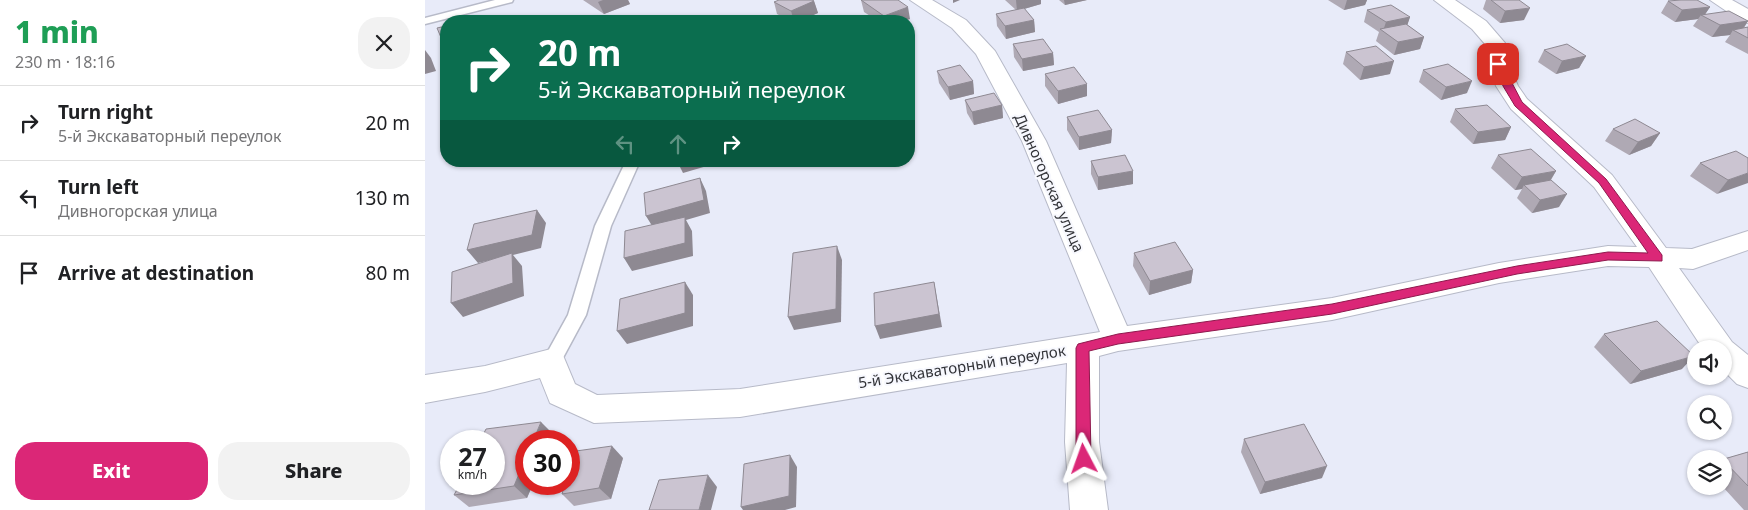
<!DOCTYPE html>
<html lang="en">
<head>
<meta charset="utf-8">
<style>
	:root { --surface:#fff; --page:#f2f2f2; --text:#202124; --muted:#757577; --line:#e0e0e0; --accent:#db2777 }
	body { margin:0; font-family:"Noto Sans",sans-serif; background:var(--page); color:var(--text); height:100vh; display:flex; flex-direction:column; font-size:19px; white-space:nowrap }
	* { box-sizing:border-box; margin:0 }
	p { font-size:16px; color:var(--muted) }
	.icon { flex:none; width:28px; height:28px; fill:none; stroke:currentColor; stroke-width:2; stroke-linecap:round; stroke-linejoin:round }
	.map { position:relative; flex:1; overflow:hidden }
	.details { display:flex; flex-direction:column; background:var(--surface); width:425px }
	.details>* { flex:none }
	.top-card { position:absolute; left:15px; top:15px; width:475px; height:152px; border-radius:20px; box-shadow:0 1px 4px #0004; background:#0b6e4f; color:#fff; overflow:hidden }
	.buttons { position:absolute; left:1262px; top:340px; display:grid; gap:10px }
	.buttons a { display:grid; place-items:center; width:45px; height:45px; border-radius:50%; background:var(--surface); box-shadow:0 1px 4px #0004; font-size:25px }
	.speed { position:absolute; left:15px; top:430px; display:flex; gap:10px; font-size:25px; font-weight:700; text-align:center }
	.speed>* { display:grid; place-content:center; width:65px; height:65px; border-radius:50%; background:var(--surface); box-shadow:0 1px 4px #0004; line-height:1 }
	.speed small { font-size:12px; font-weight:400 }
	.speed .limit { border:8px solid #d22; background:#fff; color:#111 }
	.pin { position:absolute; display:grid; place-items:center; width:42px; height:42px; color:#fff; margin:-21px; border-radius:10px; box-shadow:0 2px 8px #0006 }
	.me { position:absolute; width:55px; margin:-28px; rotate:356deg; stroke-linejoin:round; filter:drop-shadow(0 0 4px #0008) }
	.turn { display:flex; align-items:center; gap:18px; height:105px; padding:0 15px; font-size:22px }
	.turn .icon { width:65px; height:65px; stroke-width:2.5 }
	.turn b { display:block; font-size:35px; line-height:42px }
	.lanes { display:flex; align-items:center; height:48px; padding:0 15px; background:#0003; justify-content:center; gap:25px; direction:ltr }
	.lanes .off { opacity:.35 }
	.round { display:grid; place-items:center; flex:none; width:52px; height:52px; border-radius:20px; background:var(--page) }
	.overview { display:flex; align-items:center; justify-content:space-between; height:85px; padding:0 15px }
	h1 { font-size:30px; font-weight:800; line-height:38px; color:#1e9e55 }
	.action { display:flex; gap:10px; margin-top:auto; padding:10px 15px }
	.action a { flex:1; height:58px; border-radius:20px; background:var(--accent); color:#fff; font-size:20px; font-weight:800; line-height:58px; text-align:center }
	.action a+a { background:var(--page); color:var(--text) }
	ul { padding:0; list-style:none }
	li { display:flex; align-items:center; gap:15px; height:75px; padding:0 15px; border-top:1px solid var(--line) }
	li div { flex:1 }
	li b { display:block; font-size:19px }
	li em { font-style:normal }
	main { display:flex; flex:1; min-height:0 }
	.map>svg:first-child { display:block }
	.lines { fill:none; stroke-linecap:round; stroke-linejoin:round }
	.lane-casing { stroke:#b7bac8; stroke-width:3 }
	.street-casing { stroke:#b7bac8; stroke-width:2 }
	.lane { fill:#fff; fill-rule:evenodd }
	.street { fill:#fff; fill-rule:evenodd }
	.wall { fill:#afa9b4 }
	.shaded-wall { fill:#8e8992 }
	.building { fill:#cbc4d1; stroke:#8e8992 }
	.route { fill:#db2777; stroke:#8e194d }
	.labels { text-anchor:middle; stroke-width:4; stroke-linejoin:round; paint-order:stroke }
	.street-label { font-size:15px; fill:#323338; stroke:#f7f8fe }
</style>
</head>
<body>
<main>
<section class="details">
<div class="overview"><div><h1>1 min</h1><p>230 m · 18:16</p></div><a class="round"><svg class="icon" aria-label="close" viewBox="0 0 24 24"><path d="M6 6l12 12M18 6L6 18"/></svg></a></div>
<ul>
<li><svg class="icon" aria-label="right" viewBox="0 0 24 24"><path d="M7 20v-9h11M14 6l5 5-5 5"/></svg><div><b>Turn right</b><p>5-й Экскаваторный переулок</p></div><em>20 m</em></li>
<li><svg class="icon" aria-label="left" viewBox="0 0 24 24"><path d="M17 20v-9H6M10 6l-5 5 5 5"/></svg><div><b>Turn left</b><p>Дивногорская улица</p></div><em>130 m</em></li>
<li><svg class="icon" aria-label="arrive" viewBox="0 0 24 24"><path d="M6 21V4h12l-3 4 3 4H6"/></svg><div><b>Arrive at destination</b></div><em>80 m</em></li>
</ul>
<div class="action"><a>Exit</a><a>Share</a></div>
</section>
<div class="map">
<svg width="1323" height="510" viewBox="0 0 1323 510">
	<rect width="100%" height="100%" fill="#e8ebf9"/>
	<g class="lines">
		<g class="lane-casing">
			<g id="lane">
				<path d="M70 0H88L87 2 0 24V18Z"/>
				<path d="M201 161H215L186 226 161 315 133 367 126 370 119 367 117 362 143 315 170 226Z"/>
			</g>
		</g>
		<g class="street-casing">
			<g id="street">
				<path d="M485 0H507L541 20 570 51 621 141 702 326 907 298 1074 263 1183 246 1212 247 1169 187 1086 109 1071 86 1063 64 1060 44 1047 29 1009 0H1030L1061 21 1080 43 1083 64 1093 86 1102 99 1187 175 1241 248 1267 249 1323 231V250L1268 269 1254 268 1307 342 1323 355V388L1312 384 1299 371V349H1278L1224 267 1183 266 1074 283 907 320 693 351 674 356V442L683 510H645L640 442 642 363 315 417 169 423 125 403 115 378 60 392 0 403V375L60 366 126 349 137 353 150 384 172 395 315 389 675 332 597 141 551 54 527 28Z"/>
				<path d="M1285 0H1307L1323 9V23L1316 21Z"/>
			</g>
		</g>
		<use href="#lane" class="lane"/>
		<use href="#street" class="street"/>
	</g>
	<g class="wall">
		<path d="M158 0H203L205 4 179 14Z"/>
		<path d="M436 0 485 19 478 21H453L439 12Z"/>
		<path d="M580 0H616V4L599 9 609 20 610 32 581 39 572 26 571 14 591 10Z"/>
		<path d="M634 0H662L640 5Z"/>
		<path d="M903 0H942L940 5 919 10Z"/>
		<path d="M1061 0H1094L1099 20 1075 23 1058 9Z"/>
		<path d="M389 1 393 13 374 21H366L352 14 349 2Z"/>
		<path d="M1243 1 1285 7 1280 14 1323 21 1319 28 1323 27V54L1300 42 1305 35 1287 37 1268 26 1273 19 1250 22 1236 13Z"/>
		<path d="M942 10 985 17 982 25 999 37 995 49 969 55 951 41 954 32 939 22Z"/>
		<path d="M588 44 628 53 629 65 598 71 589 57Z"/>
		<path d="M1119 50 1161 56 1154 68 1131 74 1113 62Z"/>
		<path d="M921 52 965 74 935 80 918 64Z"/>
		<path d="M998 70 1042 93 1016 100 994 82Z"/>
		<path d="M512 71 548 81 549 94 525 100 514 83Z"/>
		<path d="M620 74 662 96 633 104 620 86Z"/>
		<path d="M540 100 577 105 578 118 549 125 542 113Z"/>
		<path d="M1030 109 1086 127 1080 140 1048 144 1025 122Z"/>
		<path d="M642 117 687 130 686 143 654 150 642 130Z"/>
		<path d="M1188 129 1235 133 1226 146 1204 155 1180 141Z"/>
		<path d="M1073 155 1131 171 1126 180 1134 207 1107 213 1092 198 1097 189 1090 190 1066 168Z"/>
		<path d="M1323 158 1292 194 1265 176 1275 163Z"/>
		<path d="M666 161 708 184 673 190 666 174Z"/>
		<path d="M709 253 768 270 766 283 724 295 708 266Z"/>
		<path d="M1179 334 1257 369 1205 384 1169 347Z"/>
		<path d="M128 434 102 498 44 507 29 495Z"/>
		<path d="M819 439 897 478 835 494 816 452Z"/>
		<path d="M1323 452V510H1319L1297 486H1299V459Z"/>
		<path d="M198 458 186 499 149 506 137 494Z"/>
	</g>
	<g class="shaded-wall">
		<path d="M178 0H203L205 4 179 14 173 2Z"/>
		<path d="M528 0H535L528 3Z"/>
		<path d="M591 0H616V4L592 11Z"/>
		<path d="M639 0H662L640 5Z"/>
		<path d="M922 0H942L940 5 919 10Z"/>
		<path d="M389 1 393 13 374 21H369L366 11Z"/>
		<path d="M483 7 485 19 478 21H460L459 16Z"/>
		<path d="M1285 7 1279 16 1276 15 1273 19 1250 22 1257 10Z"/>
		<path d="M1105 8 1099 20 1075 23 1080 11Z"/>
		<path d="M985 17 981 29 958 31 961 22Z"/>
		<path d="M609 20 610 32 581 39 580 26Z"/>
		<path d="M1323 21 1315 33 1308 30 1305 35 1287 37 1295 25Z"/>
		<path d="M999 37 995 49 969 55 973 42Z"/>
		<path d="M0 50 6 58 11 71 0 74Z"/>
		<path d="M628 53 629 65 598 71 597 59Z"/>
		<path d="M1161 56 1154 68 1131 74 1137 61Z"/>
		<path d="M969 61 965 74 935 80 939 67Z"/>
		<path d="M548 81 549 94 525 100 523 87Z"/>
		<path d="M1047 81 1042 93 1016 100 1021 87Z"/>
		<path d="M662 84V96L633 104V91Z"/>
		<path d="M577 105 578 118 549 125 547 112Z"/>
		<path d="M1086 127 1080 140 1048 144 1053 132Z"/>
		<path d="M687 130 686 143 654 150V137Z"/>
		<path d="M1235 133 1226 146 1204 155 1213 142Z"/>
		<path d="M252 161H299L258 173Z"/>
		<path d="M708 171V184L673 190V177Z"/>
		<path d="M1131 171 1123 184 1099 185 1097 189 1090 190 1097 177Z"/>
		<path d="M1323 173V183L1292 194 1303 180Z"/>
		<path d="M275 178 281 191 285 213 261 220 267 231 268 256 207 271 199 258 229 229 221 216Z"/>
		<path d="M1142 194 1134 207 1107 213 1115 200Z"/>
		<path d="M112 210 121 223 116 248 88 255 97 266 99 296 38 317 26 303 87 255 53 263 42 250Z"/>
		<path d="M412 246 417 260 416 322 369 330 363 317Z"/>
		<path d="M768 270 766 283 724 295 725 281Z"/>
		<path d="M260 282 268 295V326L202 344 192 331Z"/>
		<path d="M509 282 517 327 455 339 450 326Z"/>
		<path d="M1269 356 1257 369 1205 384 1216 371Z"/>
		<path d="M116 422 128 434 125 441H108Z"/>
		<path d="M187 446 198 458 186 499 174 488Z"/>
		<path d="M365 455 372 467 371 507 360 510H318L316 507Z"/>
		<path d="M101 457V484H108L102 498 89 486Z"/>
		<path d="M902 466 897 478 835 494 840 482Z"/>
		<path d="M283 475 292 487 286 510H274Z"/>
	</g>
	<g class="building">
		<path d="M354 0H387L389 1 366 11 349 2Z"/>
		<path d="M436 0H473L483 7 459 16Z"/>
		<path d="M1066 0H1094L1105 8 1080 11Z"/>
		<path d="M1256 0H1272L1285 7 1257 10 1243 1Z"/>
		<path d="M966 5 985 17 961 22 942 10Z"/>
		<path d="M599 8 609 20 580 26 571 14Z"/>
		<path d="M1304 11 1323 21 1295 25 1276 15Z"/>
		<path d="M125 18 128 21H113Z"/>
		<path d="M981 24 999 37 973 42 955 29Z"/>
		<path d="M21 26V47H20L12 28Z"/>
		<path d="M1323 27V38L1308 30Z"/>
		<path d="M618 39 628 53 597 59 588 44Z"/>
		<path d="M1142 44 1161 56 1137 61 1119 50Z"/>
		<path d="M951 46 969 61 939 67 921 52Z"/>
		<path d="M1023 64 1047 81 1021 87 998 70Z"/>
		<path d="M535 65 548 81 523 87 512 71Z"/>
		<path d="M649 67 662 84 633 91 620 74Z"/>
		<path d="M569 93 577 105 547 112 540 100Z"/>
		<path d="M1062 105 1086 127 1053 132 1030 109Z"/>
		<path d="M673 110 687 130 654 137 642 117Z"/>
		<path d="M1210 119 1235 133 1213 142 1188 129Z"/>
		<path d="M1106 149 1131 171 1097 177 1073 155Z"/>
		<path d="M1311 151 1323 158V173L1303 180 1275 163Z"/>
		<path d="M700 155 708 171 673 177 666 161Z"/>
		<path d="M275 178 279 200 221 216 219 193Z"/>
		<path d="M1126 180 1142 194 1115 200 1099 185Z"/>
		<path d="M112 210 107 235 42 250 49 224Z"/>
		<path d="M260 217V243L199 258 200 231Z"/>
		<path d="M750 242 768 270 725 281 709 253Z"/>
		<path d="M412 246 411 309 363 317 368 253Z"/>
		<path d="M87 253 88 283 26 303 27 272Z"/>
		<path d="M260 282V313L192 331 195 299Z"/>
		<path d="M509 282 514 314 450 326 449 293Z"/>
		<path d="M1232 321 1269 356 1216 371 1179 334Z"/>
		<path d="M116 422 108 441H101V457L89 486 29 495 35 484H69V441H55L61 429Z"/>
		<path d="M879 424 902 466 840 482 819 439Z"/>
		<path d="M187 446 174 488 137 494 140 484H144V474L151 451Z"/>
		<path d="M1323 452V486L1299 461V459Z"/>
		<path d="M365 455 364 496 316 507 319 464Z"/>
		<path d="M283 475 274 510H224L234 480Z"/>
	</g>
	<path class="route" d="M1070 62 1077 64 1097 102 1181 179 1237 255V261L1183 260 1092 274 907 314 693 344 664 351 666 459 664 464 659 466 654 464 651 459V348L653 344 693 334 907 304 1092 266 1183 252 1223 253 1174 183 1090 106 1078 86Z"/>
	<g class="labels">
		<g class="street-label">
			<text transform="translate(624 183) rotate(66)" y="5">Дивногорская улица</text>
			<text transform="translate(537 367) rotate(-9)" y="5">5-й Экскаваторный переулок</text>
		</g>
	</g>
</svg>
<div class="buttons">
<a><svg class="icon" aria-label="sound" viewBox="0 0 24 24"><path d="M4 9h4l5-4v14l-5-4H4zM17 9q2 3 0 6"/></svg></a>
<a><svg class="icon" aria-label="search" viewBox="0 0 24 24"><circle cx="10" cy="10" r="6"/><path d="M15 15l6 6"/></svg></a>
<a><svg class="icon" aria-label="layers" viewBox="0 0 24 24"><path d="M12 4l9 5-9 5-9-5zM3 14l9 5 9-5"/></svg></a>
</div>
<div class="speed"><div>27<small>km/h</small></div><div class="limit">30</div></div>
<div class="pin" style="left:1073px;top:64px;background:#d93025"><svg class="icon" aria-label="arrive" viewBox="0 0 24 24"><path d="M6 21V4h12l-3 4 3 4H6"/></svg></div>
<svg class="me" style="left:659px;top:459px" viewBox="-20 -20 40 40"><path d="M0-17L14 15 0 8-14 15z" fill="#db2777" stroke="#fff" stroke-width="4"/></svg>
<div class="top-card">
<div class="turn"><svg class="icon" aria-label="right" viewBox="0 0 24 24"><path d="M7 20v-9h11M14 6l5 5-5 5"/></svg><div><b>20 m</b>5-й Экскаваторный переулок</div></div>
<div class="lanes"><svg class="icon off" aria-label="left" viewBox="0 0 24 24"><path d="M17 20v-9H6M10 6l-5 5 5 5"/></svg><svg class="icon off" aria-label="ahead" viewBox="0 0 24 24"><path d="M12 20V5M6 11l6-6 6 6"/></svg><svg class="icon" aria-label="right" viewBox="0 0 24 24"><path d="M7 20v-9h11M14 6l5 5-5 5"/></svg></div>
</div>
</div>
</main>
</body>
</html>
